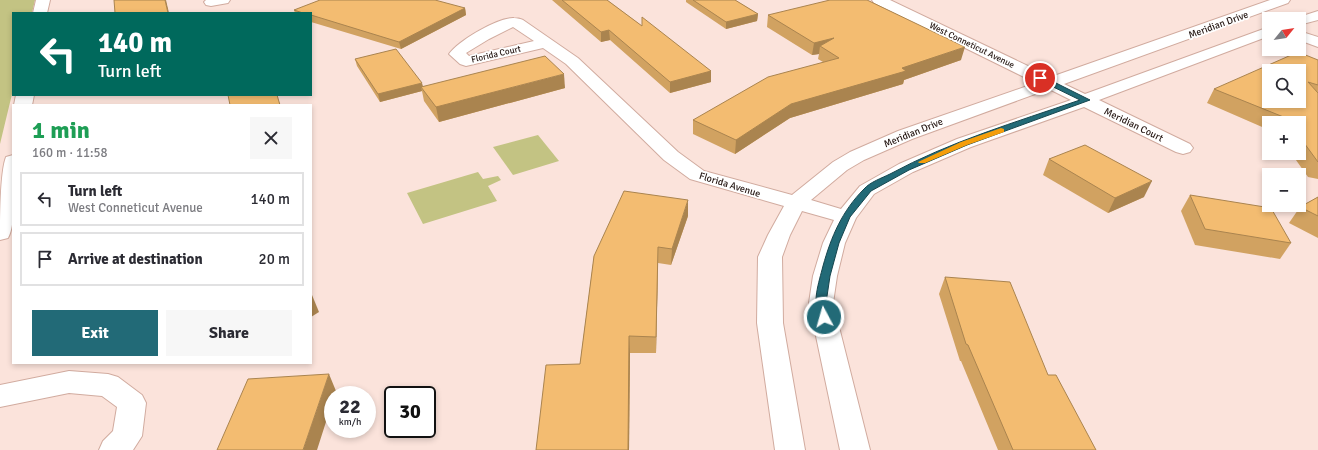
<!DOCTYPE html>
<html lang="en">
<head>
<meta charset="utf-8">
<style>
	:root { --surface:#fff; --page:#f7f7f7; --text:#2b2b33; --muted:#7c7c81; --line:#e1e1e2; --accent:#226a77 }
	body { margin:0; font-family:Signika,sans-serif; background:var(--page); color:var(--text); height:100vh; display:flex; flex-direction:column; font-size:15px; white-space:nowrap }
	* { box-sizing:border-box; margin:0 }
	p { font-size:13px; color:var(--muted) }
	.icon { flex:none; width:22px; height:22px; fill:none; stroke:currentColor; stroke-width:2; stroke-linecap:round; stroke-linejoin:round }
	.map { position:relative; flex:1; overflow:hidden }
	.side { position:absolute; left:12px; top:104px; width:300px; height:260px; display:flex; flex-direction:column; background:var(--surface); border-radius:0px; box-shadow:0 2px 6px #0003 }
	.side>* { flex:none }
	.hud { position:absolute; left:12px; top:12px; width:300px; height:84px; border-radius:0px; box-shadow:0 2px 6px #0003; background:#00695c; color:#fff; overflow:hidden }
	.needle { width:26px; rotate:60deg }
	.buttons { position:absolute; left:1262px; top:12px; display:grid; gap:8px }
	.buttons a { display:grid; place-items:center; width:44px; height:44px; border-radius:0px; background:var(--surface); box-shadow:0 2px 6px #0003; font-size:20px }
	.speed { position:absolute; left:324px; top:386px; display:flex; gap:8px; font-size:20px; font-weight:700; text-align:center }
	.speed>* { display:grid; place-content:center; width:52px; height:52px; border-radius:50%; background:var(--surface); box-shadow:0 2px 6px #0003; line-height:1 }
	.speed small { font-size:10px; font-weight:400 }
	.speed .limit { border:2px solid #111; border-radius:6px; background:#fff; color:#111 }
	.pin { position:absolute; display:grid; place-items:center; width:34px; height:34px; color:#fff; margin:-17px; border:2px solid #fff; border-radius:50%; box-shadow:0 1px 4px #0007 }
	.me { position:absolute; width:44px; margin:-22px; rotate:354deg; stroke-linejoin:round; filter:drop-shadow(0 0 3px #0008) }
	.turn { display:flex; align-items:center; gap:14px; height:84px; padding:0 20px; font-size:18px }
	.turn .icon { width:52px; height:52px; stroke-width:2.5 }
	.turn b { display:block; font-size:28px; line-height:34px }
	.round { display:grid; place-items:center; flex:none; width:42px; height:42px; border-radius:0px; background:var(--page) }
	.head { display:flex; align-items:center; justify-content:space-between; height:68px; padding:0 20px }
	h1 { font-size:24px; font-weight:700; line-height:30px; color:#1e9e55 }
	.primary-button { display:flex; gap:8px; margin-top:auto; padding:8px 20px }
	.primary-button a { flex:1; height:46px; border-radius:0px; background:var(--accent); color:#fff; font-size:16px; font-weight:700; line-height:46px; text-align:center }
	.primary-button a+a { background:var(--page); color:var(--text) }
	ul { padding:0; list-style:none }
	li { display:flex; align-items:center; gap:12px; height:54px; margin:0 8px 6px; padding:0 12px; border:2px solid var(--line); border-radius:0px }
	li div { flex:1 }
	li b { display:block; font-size:15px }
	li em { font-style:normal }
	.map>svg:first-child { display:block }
	.green { fill:#c3c383 }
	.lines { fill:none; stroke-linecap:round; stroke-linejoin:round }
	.minor-casing { stroke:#d1ab9f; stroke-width:2 }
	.minor { fill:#fff; fill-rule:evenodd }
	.wall { fill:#d1a261 }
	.shaded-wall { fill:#aa844f }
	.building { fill:#f3bc71; stroke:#aa844f; fill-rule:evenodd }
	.route { fill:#226a77; stroke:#16454d }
	.slow { fill:#f59e0b }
	.labels { text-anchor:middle; stroke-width:3.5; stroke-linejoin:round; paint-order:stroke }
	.far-street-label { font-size:9px; fill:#241612; stroke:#fff }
	.street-label { font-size:10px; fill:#241612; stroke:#fff }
</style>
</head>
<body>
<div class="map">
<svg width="1318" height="450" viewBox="0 0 1318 450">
	<rect width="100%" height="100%" fill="#fbe3db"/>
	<g class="green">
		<path d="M0 0H35L32 13H13V90L0 144Z"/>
		<path d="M538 135 559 161 513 175 493 147Z"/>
		<path d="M478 172 483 179 498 176 501 180 488 186 497 201 423 224 407 193Z"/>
	</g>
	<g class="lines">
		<g class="minor-casing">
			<g id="minor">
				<path d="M36 0H50L47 13H33Z"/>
				<path d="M206 0H230L228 3 211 6 206 5 204 2Z"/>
				<path d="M872 0H890L1051 77 1270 0H1290L1288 3 1064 84 1085 94 1269 27V36L1099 100 1190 144 1193 148 1190 152 1183 154 1176 152 1084 107 971 147 913 172 874 194 856 218 845 243 837 276 833 303 870 450H840L809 303 813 276 823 243 834 220 802 211 790 235 782 257 783 323 805 450H775L757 323 758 257 768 235 784 206 690 179 664 160 566 64 543 48 466 66 460 64 449 54C458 41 498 17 514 18 517 18 521 19 523 20L578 58 678 152 704 171 792 195 833 162 850 152 898 131 1036 83 874 3ZM513 27 534 41 469 56 466 53 489 39ZM1049 89 1071 100 957 139 899 164 860 186 841 209 811 200 847 170 864 160 912 139Z"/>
				<path d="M1318 11V20L1299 25V19H1293Z"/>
				<path d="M1299 31 1318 37V47L1299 40Z"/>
				<path d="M16 95H34L32 105H14Z"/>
				<path d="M13 155C13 174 17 223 8 238L0 240C0 220 0 172 6 157Z"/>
				<path d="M69 371 108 374 118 377 142 395 146 403 142 436 133 450H99L103 441 113 431 117 407 102 396 69 393 0 407V385Z"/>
			</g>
		</g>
		<use href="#minor" class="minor"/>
	</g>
	<g class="wall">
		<path d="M552 0H607L642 26 711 71V82L670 93 610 40 601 42Z"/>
		<path d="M686 0H735L758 14 757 21 726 29 686 2Z"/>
		<path d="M465 8 466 15 401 49 311 22V13H295L294 10Z"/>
		<path d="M768 15 961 60 904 80 903 84 790 118 735 154 693 134V120L823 62 818 59 819 54 812 55 767 27Z"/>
		<path d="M355 59 423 86 565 88 439 122 424 101 422 91 380 102 357 66Z"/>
		<path d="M1318 60V179L1308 177 1291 153H1299V123H1269V130L1207 103 1214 89Z"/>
		<path d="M1049 159 1144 197 1108 213 1043 175Z"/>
		<path d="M1190 195 1291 243 1280 259 1195 245 1181 211Z"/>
		<path d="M1318 197V238L1289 223 1300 207Z"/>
		<path d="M688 216 671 265 658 263 656 353H630L629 450H536L580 364 594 256Z"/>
		<path d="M945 277 1048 375 1096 450H998L961 361H960L939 294Z"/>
	</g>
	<g class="shaded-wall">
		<path d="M165 0H166L169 13H168Z"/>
		<path d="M465 8 466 15 401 49 399 42Z"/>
		<path d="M758 14 757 21 726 29V22Z"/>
		<path d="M609 30 610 40 601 42V32Z"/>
		<path d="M834 38 820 46 819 54 812 55 814 43Z"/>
		<path d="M965 47 961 60 904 80 903 84 790 118 735 154 736 140 791 104Z"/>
		<path d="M711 71V82L670 93V82Z"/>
		<path d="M564 74 565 88 439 122 436 107Z"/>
		<path d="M422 83 424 90 421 87 422 91 380 102 378 94Z"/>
		<path d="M1152 181 1144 197 1108 213 1115 198Z"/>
		<path d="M688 200V216L671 265 672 249Z"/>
		<path d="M658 247V263L656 353V337Z"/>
		<path d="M312 295 319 312 311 317V296Z"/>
		<path d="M629 336 630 353 629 450H628Z"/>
		<path d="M329 374 336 391 335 395H333V400L317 450H303Z"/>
	</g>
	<g class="building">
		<path d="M114 0H165L168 13H115Z"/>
		<path d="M320 0H435L465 8 399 42 311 15V13H303L294 10Z"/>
		<path d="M562 0H607L642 26V17L711 71 670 82 609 30 601 32Z"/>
		<path d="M693 0H735L758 14 726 22Z"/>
		<path d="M830 0H867L965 47 902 68 906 71 791 104 736 140 693 120 768 77 839 58 820 46 834 38 814 43 768 15Z"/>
		<path d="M396 49 422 83 378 94 355 59Z"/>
		<path d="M1298 52 1318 60V85L1308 82 1318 93V162L1299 136V123H1289L1286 118 1214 89ZM1269 71H1299V101H1269Z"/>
		<path d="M545 56 564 74 436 107 421 87Z"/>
		<path d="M228 95H277L280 105H230Z"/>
		<path d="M1085 145 1152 181 1115 198 1049 159Z"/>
		<path d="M624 191 688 200 672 249 658 247 656 337 629 336 628 450H536L546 365 580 364 594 256Z"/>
		<path d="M1190 195 1271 208 1291 243 1205 229Z"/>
		<path d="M1318 197V216L1300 207Z"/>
		<path d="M945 277 1010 282 1048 375H1056L1096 450H1013L968 345 966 344Z"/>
		<path d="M329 374 303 450H217L248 379Z"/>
	</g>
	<path class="route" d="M1037 76H1042L1090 100 967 145 909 170 871 191 850 217 839 243 830 276 826 303 829 317 827 319H820C811 304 819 282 823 266 831 237 842 211 864 189 870 182 882 178 890 174 949 142 1016 122 1080 100L1037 79Z"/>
	<path class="slow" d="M1001 128 1004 129V132L967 145 925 163H919L918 162 961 142Z"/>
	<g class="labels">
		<g class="far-street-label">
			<text transform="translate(972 45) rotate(26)" y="3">West Conneticut Avenue</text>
			<text transform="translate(496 54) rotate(-13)" y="3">Florida Court</text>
		</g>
		<g class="street-label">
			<text transform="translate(1218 24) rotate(-20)" y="4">Meridian Drive</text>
			<text transform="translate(1134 124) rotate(26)" y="4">Meridian Court</text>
			<text transform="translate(913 132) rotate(-22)" y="4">Meridian Drive</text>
			<text transform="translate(730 184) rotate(17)" y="4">Florida Avenue</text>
		</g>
	</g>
</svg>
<div class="buttons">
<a><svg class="needle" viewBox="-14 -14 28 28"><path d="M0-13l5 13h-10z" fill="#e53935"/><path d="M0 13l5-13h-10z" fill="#7c7c81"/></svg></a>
<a><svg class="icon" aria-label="search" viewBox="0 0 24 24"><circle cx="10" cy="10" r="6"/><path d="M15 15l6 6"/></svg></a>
<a>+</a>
<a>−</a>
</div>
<div class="speed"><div>22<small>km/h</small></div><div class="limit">30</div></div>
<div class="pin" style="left:1040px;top:78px;background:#d93025"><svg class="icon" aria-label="arrive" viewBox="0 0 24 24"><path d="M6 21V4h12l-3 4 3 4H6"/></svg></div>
<svg class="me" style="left:824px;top:317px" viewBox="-20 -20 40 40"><circle r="17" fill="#226a77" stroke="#fff" stroke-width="3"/><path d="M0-11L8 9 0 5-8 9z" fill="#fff"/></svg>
<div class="hud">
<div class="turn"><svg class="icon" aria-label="left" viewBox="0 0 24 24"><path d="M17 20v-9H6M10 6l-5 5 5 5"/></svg><div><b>140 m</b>Turn left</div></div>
</div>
<section class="side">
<div class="head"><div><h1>1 min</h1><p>160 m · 11:58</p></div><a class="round"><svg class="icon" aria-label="close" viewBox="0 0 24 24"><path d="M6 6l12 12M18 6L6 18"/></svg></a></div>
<ul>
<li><svg class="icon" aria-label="left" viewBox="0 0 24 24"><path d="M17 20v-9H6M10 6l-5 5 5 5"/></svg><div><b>Turn left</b><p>West Conneticut Avenue</p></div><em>140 m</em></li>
<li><svg class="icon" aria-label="arrive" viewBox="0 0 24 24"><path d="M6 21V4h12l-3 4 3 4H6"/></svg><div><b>Arrive at destination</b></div><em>20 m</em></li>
</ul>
<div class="primary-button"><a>Exit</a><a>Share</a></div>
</section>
</div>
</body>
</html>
